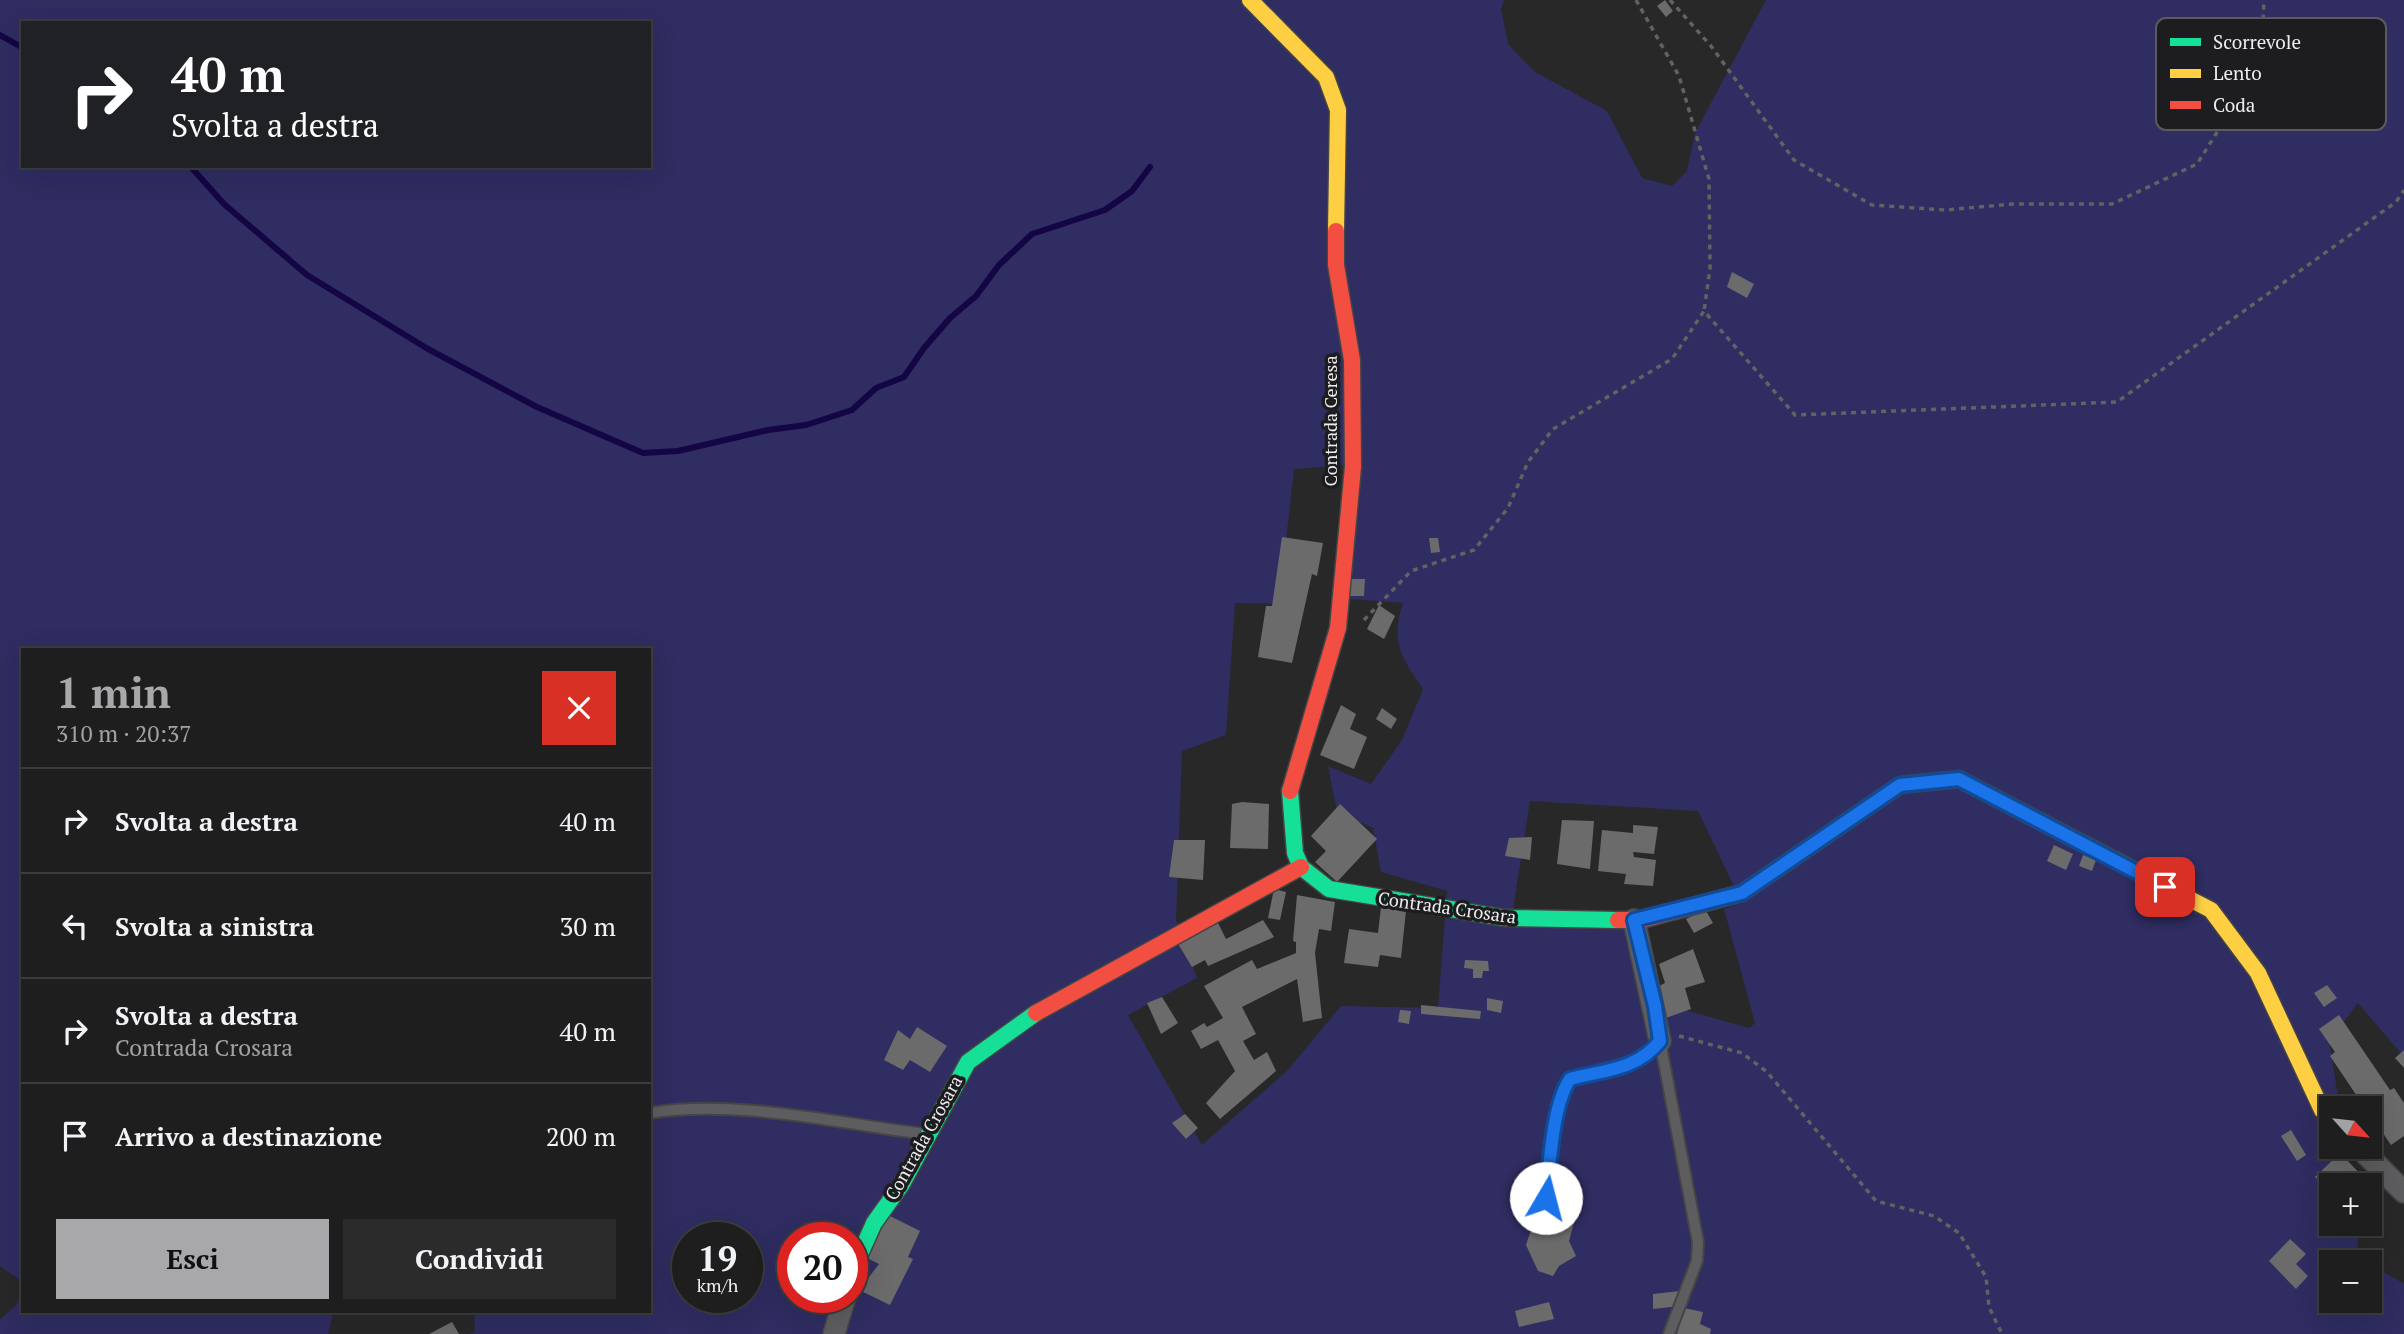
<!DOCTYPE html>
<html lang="it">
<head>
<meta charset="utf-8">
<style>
	:root { --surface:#1e1e1f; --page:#2b2b2c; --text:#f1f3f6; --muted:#a1a2a4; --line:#3c3c3d; --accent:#a8a8aa }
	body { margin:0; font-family:"PT Serif",serif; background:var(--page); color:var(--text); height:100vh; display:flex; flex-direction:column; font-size:26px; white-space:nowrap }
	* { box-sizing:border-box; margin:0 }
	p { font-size:23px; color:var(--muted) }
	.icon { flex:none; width:38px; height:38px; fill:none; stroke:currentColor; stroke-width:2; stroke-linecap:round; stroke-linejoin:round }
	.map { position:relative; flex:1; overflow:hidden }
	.sheet { position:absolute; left:21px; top:648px; width:630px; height:665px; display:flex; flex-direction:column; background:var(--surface); border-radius:0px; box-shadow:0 7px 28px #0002,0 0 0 2px var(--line) }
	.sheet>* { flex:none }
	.top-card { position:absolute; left:21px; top:21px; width:630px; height:147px; border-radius:0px; box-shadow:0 7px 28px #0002,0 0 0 2px var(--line); background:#202124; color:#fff; overflow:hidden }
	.needle { width:46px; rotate:117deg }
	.buttons { position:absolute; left:2319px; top:1096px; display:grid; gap:14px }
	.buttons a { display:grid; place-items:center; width:63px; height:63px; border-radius:0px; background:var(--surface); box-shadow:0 7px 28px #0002,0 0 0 2px var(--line); font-size:35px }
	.speed { position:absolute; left:672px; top:1222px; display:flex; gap:14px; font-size:35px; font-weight:700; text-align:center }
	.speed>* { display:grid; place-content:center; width:91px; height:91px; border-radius:50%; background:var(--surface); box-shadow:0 7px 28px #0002,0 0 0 2px var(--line); line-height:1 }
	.speed small { font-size:18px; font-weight:400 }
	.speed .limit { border:10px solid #d22; background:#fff; color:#111 }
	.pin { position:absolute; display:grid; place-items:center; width:60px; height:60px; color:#fff; margin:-30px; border-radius:14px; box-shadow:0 4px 10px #0006 }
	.me { position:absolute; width:77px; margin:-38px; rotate:8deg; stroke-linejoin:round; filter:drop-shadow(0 0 5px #0008) }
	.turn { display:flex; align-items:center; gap:24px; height:147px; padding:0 35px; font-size:32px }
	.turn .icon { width:91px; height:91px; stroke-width:2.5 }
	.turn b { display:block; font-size:49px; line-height:60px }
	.round { display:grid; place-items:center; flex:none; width:74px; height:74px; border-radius:0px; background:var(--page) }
	.headline { display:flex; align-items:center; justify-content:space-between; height:119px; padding:0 35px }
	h1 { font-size:42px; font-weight:600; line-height:52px; color:var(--accent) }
	.action { display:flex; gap:14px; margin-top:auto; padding:14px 35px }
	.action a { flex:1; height:80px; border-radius:0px; background:var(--accent); color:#111; font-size:28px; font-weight:600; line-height:80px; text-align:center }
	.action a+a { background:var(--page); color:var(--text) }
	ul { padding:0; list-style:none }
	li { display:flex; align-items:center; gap:21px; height:105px; padding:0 35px; border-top:2px solid var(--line) }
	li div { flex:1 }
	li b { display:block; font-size:26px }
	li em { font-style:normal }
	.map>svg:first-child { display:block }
	.green { fill:#2f2d61; fill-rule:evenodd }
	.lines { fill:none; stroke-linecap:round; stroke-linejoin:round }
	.stream { stroke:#140544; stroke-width:6 }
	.building { fill:#6b6b6c }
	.lane-casing { stroke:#454546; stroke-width:14 }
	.street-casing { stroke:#454546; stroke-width:24 }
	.fast-casing { stroke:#454546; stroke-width:19 }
	.slow-casing { stroke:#454546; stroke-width:19 }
	.jam-casing { stroke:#454546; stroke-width:19 }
	.path { stroke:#626263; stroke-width:3.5; stroke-dasharray:5 5; stroke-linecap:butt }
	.lane { stroke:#5d5d5f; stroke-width:10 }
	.street { stroke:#5d5d5f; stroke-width:21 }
	.fast { stroke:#16e098; stroke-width:16 }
	.slow { stroke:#ffcf43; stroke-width:16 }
	.jam { stroke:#f24e42; stroke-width:16 }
	.route-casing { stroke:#114b97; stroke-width:18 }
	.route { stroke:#1a73e8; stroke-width:12 }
	.labels { text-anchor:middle; stroke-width:7; stroke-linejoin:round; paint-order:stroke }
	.street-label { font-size:18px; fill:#ededef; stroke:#1d1d20 }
	.key { fill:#1d1d20; stroke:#5b5b5e; stroke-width:2 }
	.key-label { font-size:19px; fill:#ededef }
</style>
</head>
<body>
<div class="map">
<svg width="2404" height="1334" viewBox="0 0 2404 1334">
	<rect width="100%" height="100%" fill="#282829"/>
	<g class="green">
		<path d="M0 0H1504L1501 9 1508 44 1535 72 1607 111 1642 178 1672 186 1687 171 1695 133 1766 0H2404V1057L2358 1003 2329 1041 2340 1108H2331V1146H2350L2352 1152 2316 1184 2331 1196V1223H2359L2357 1256 2366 1262H2331V1300H2370V1264L2404 1284V1334H469L475 1332 474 1311H649V649H23V1282L0 1266ZM23 23H649V166H23ZM1359 464 1348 599 1403 603C1390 641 1401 657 1423 689L1402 740 1371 784 1328 766 1337 812 1373 828 1381 872 1447 891 1438 1008 1341 1006 1287 1071 1202 1145 1128 1015 1197 978 1176 920 1182 751 1226 735 1235 603 1279 604 1294 469ZM1530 801 1698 811 1742 903 1724 909 1755 1023 1749 1028 1653 1001 1635 931 1513 910ZM688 1237H747V1297H688ZM793 1237H852V1297H793Z"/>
		<path d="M23 1298V1311H334L328 1334H0V1320Z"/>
	</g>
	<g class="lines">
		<g class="stream">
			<path d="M0 35 23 48"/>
			<path d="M190 166 224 204 307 275 428 349 537 407 643 453 678 451 768 430 806 425 852 410 876 388 904 377 924 348 950 318 976 296 999 265 1032 234 1105 210 1132 191 1150 167"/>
		</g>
	</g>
	<g class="building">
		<path d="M1665 0 1673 11 1666 17 1657 6Z"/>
		<path d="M1732 272 1754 284 1747 298 1727 287Z"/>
		<path d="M1282 537 1323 543 1317 576 1312 574 1292 663 1258 657 1266 606H1272Z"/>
		<path d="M1429 538H1438L1440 552 1431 553Z"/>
		<path d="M1350 579H1365L1364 596H1349Z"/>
		<path d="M1379 605 1395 616 1384 639 1367 629Z"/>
		<path d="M1341 705 1356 714 1350 729 1367 737 1354 769 1320 755Z"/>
		<path d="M1382 708 1397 719 1391 729 1376 719Z"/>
		<path d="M1242 802 1269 804 1268 849 1230 848 1232 804Z"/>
		<path d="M1340 804 1377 839 1337 882 1315 862 1326 851 1311 836Z"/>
		<path d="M1562 820 1594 821 1590 869 1557 864Z"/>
		<path d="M1633 825 1658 827 1654 854 1633 852 1634 857 1656 860 1653 886 1624 884 1626 874 1598 871 1602 830 1633 833Z"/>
		<path d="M1532 837 1530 860 1505 856 1509 838Z"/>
		<path d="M1174 840H1205L1203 880 1169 877Z"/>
		<path d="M2054 845 2073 854 2066 870 2047 861Z"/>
		<path d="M2083 855 2096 860 2092 871 2079 866Z"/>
		<path d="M1274 889 1286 892 1280 920 1268 918Z"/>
		<path d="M1297 895 1335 902 1331 931 1319 929 1315 953 1322 1018 1303 1022 1297 979 1242 1007 1256 1034 1243 1041 1254 1060 1267 1052 1276 1071 1220 1119 1206 1103 1235 1071 1218 1040 1201 1049 1191 1031 1204 1023 1207 1027 1223 1018 1204 986 1252 960 1257 969 1296 953V942L1293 941Z"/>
		<path d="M1381 907 1406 911 1401 958 1380 955 1378 967 1344 963 1349 929 1378 933Z"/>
		<path d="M1705 909 1713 923 1694 933 1686 919Z"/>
		<path d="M1263 920 1274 937 1208 966 1205 960 1192 967 1177 942 1217 921 1226 939Z"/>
		<path d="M1693 949 1705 982 1685 988 1691 1009 1663 1019 1653 989 1665 983 1659 964Z"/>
		<path d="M1465 960 1488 961 1489 971H1483L1482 978H1473V969L1464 968Z"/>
		<path d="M2327 985 2337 998 2324 1007 2314 993Z"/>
		<path d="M1162 997 1178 1023 1161 1034 1147 1003Z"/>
		<path d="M1487 998 1503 1001 1501 1013 1487 1010Z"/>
		<path d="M1421 1005 1481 1011 1480 1019 1421 1014Z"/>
		<path d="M1400 1010 1411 1011 1409 1024 1398 1022Z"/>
		<path d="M2339 1015 2390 1090 2394 1088 2404 1103V1136L2391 1145 2370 1114V1108H2365L2330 1056 2335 1052 2319 1029Z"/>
		<path d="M917 1027 947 1046 930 1072 910 1060 903 1070 884 1060 898 1030 910 1039Z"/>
		<path d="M2404 1050V1068L2395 1058Z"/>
		<path d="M1185 1114 1198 1128 1186 1139 1172 1123Z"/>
		<path d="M2291 1130 2306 1155 2297 1161 2281 1136Z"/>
		<path d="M2340 1153 2374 1188 2370 1193V1185H2331V1192L2315 1177Z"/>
		<path d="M1540 1203 1576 1215 1569 1241 1576 1256 1559 1266 1553 1276 1538 1271 1526 1245Z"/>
		<path d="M888 1215 920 1231 908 1257 913 1259 890 1305 859 1290 879 1264 867 1258Z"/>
		<path d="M2290 1239 2306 1254 2296 1264 2308 1276 2296 1289 2269 1261Z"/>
		<path d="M1679 1291 1680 1306 1653 1309V1294Z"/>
		<path d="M1549 1302 1554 1319 1519 1327 1515 1311Z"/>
		<path d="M1684 1308 1703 1312 1700 1324 1711 1329 1710 1334H1677Z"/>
		<path d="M452 1322 459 1334H429Z"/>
	</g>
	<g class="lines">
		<g class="lane-casing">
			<g id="lane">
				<path d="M1660 1041 1698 1242 1697 1261 1669 1334"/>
				<path d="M649 1113C739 1099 835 1123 925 1134"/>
				<path d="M1546 1198C1550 1164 1552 1105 1570 1079 1604 1070 1637 1070 1660 1041"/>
			</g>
		</g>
		<g class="street-casing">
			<g id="street">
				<path d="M1634 920 1660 1041"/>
				<path d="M2358 1146 2404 1192"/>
				<path d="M834 1334 845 1297"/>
			</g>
		</g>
		<g class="fast-casing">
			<g id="fast">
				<path d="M1290 791 1295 853 1301 867 1329 889 1505 918 1618 920"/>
				<path d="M852 1272 874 1223 902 1184 968 1062 1036 1013"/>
			</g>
		</g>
		<g class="slow-casing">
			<g id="slow">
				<path d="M1250 0 1326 77 1338 110 1336 231"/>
				<path d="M2030 816 2211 910 2258 973 2322 1110 2331 1119"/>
			</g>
		</g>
		<g class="jam-casing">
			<g id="jam">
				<path d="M1290 791 1338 628 1353 467 1352 360 1336 265V231"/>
				<path d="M1618 920H1641L1742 893 1900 785 1959 779 2030 816"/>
				<path d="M1036 1013 1301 867"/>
			</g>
		</g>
		<g class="path">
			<path d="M1636 0 1679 76 1709 179 1710 269 1704 311"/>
			<path d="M1670 0 1711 46 1794 160 1872 205 1945 210 2013 204H2112L2197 164 2261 63 2264 0"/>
			<path d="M1364 620 1411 571 1474 550 1508 508 1528 462 1553 429 1672 359 1704 311 1795 415 2117 402 2396 202 2404 190"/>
			<path d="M1679 1036 1742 1053 1767 1072 1876 1201 1934 1216 1959 1233 1986 1277 1989 1307 2002 1334"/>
		</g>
		<use href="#lane" class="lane"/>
		<use href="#street" class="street"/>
		<use href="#fast" class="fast"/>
		<use href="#slow" class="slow"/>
		<use href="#jam" class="jam"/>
	</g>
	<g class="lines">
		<g class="route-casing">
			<path id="route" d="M1546 1198C1550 1164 1552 1106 1570 1079 1604 1070 1637 1070 1660 1041L1655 1006 1634 920 1742 893 1900 785 1959 779 2165 887"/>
		</g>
		<use href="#route" class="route"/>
	</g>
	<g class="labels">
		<g class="street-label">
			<text transform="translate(1331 421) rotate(-90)" y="6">Contrada Ceresa</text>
			<text transform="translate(1447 908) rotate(8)" y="6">Contrada Crosara</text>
			<text transform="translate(924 1138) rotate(-61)" y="6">Contrada Crosara</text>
		</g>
	</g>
	<rect x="2156" y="18" width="230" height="112" rx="10" class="key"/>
	<rect x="2170" y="38" width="31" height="8" fill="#16e098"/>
	<rect x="2170" y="69" width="31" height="9" fill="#ffcf43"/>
	<rect x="2170" y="101" width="31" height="8" fill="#f24e42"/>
	<g class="key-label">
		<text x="2213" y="49">Scorrevole</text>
		<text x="2213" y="80">Lento</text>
		<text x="2213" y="112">Coda</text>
	</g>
</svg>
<div class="buttons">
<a><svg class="needle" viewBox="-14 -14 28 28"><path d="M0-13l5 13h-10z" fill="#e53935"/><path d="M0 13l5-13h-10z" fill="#a1a2a4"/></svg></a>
<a>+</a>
<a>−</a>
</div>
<div class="speed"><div>19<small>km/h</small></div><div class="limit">20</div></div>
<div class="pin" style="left:2165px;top:887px;background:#d93025"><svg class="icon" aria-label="arrive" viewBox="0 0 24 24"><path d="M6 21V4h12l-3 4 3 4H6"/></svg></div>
<svg class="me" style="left:1546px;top:1198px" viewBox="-20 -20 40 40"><circle r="19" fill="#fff"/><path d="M0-13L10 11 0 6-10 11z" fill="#1a73e8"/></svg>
<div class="top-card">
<div class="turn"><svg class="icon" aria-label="right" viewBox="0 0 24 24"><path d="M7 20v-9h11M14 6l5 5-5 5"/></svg><div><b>40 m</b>Svolta a destra</div></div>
</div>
<section class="sheet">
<div class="headline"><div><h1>1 min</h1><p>310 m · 20:37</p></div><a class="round" style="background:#d93025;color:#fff"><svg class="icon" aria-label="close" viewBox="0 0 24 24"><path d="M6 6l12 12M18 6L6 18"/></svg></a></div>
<ul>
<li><svg class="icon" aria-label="right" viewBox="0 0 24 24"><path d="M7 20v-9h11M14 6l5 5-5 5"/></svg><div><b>Svolta a destra</b></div><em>40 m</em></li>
<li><svg class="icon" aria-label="left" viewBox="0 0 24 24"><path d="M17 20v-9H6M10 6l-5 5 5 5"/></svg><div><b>Svolta a sinistra</b></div><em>30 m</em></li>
<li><svg class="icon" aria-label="right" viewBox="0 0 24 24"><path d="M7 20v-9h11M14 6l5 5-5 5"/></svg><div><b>Svolta a destra</b><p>Contrada Crosara</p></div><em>40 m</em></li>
<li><svg class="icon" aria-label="arrive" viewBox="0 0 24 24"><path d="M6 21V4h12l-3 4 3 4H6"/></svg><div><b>Arrivo a destinazione</b></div><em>200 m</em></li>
</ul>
<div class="action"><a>Esci</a><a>Condividi</a></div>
</section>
</div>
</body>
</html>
